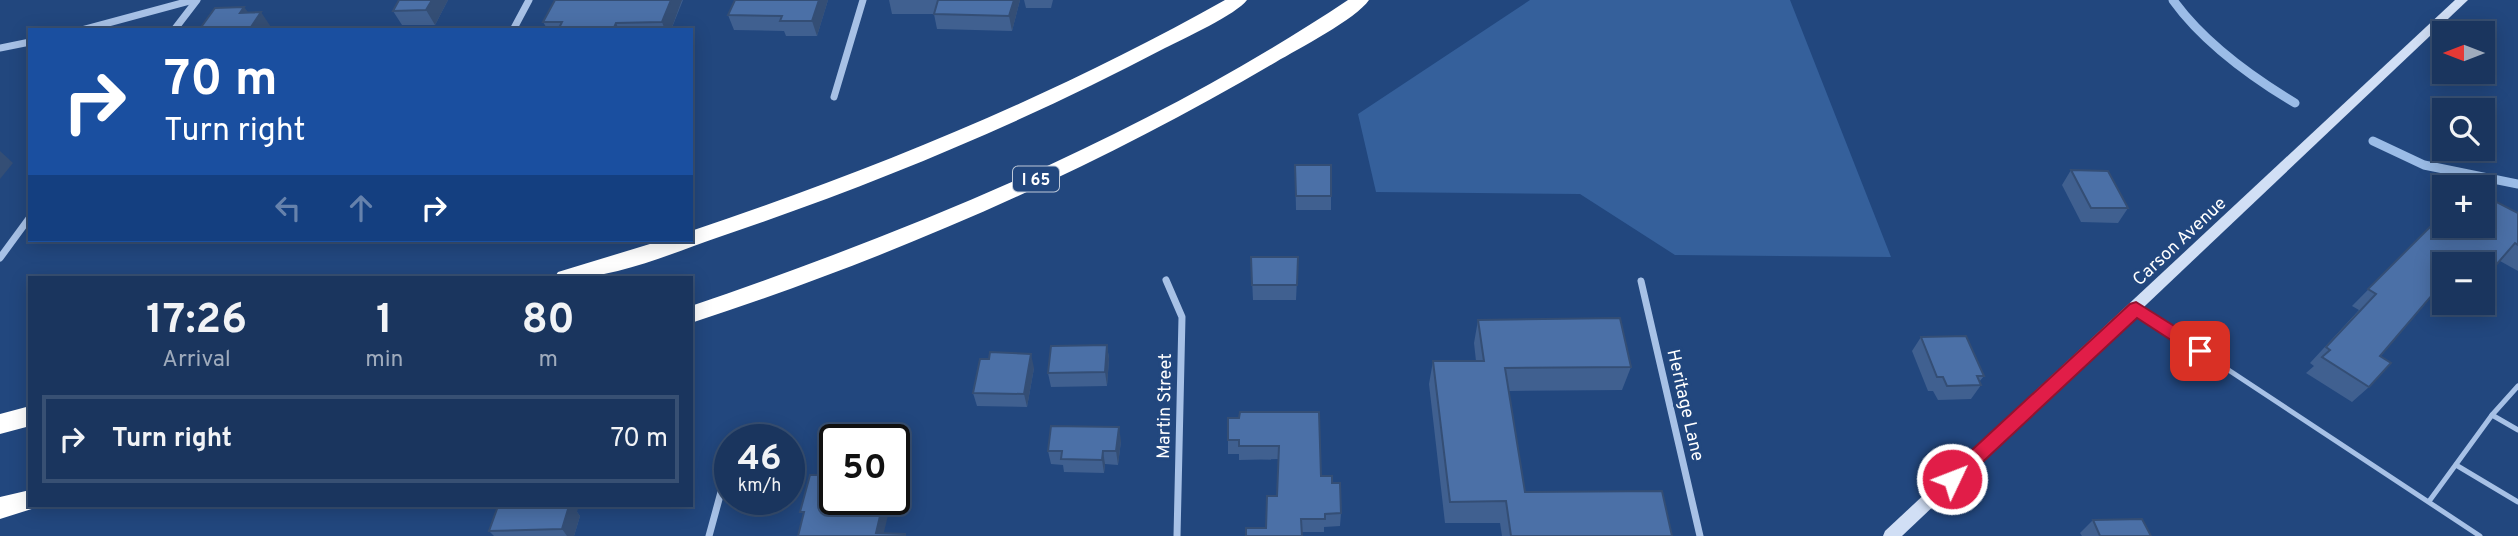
<!DOCTYPE html>
<html lang="en">
<head>
<meta charset="utf-8">
<style>
	:root { --surface:#1a355e; --page:#274067; --text:#f1f3f6; --muted:#9fabbc; --line:#385073 }
	body { margin:0; font-family:Overpass,sans-serif; background:var(--page); color:var(--text); height:100vh; display:flex; flex-direction:column; font-size:26px; white-space:nowrap }
	* { box-sizing:border-box; margin:0 }
	p { font-size:23px; color:var(--muted) }
	.icon { flex:none; width:38px; height:38px; fill:none; stroke:currentColor; stroke-width:2; stroke-linecap:round; stroke-linejoin:round }
	.map { position:relative; flex:1; overflow:hidden }
	.panel { position:absolute; left:28px; top:276px; width:665px; height:231px; display:flex; flex-direction:column; background:var(--surface); border-radius:0px; box-shadow:0 4px 18px #0003,0 0 0 2px var(--line) }
	.panel>* { flex:none }
	.guide { position:absolute; left:28px; top:28px; width:665px; height:214px; border-radius:0px; box-shadow:0 4px 18px #0003,0 0 0 2px var(--line); background:#1a4fa0; color:#fff; overflow:hidden }
	.needle { width:46px; rotate:270deg }
	.tools { position:absolute; left:2432px; top:21px; display:grid; gap:14px }
	.tools a { display:grid; place-items:center; width:63px; height:63px; border-radius:0px; background:var(--surface); box-shadow:0 4px 18px #0003,0 0 0 2px var(--line); font-size:35px }
	.speed { position:absolute; left:714px; top:424px; display:flex; gap:14px; font-size:35px; font-weight:700; text-align:center }
	.speed>* { display:grid; place-content:center; width:91px; height:91px; border-radius:50%; background:var(--surface); box-shadow:0 4px 18px #0003,0 0 0 2px var(--line); line-height:1 }
	.speed small { font-size:18px; font-weight:400 }
	.speed .limit { border:4px solid #111; border-radius:10px; background:#fff; color:#111 }
	.pin { position:absolute; display:grid; place-items:center; width:60px; height:60px; color:#fff; margin:-30px; border-radius:14px; box-shadow:0 4px 10px #0006 }
	.me { position:absolute; width:77px; margin:-38px; rotate:47deg; stroke-linejoin:round; filter:drop-shadow(0 0 5px #0008) }
	.turn { display:flex; align-items:center; gap:24px; height:147px; padding:0 21px; font-size:32px }
	.turn .icon { width:91px; height:91px; stroke-width:2.5 }
	.turn b { display:block; font-size:49px; line-height:60px }
	.lanes { display:flex; align-items:center; height:66px; padding:0 21px; background:#0003; justify-content:center; gap:35px; direction:ltr }
	.lanes .off { opacity:.35 }
	.eta { display:flex; justify-content:space-evenly; align-items:center; height:119px; text-align:center }
	.eta b { font-size:42px; font-weight:700; line-height:49px }
	ul { padding:0; list-style:none }
	li { display:flex; align-items:center; gap:21px; height:88px; margin:0 14px 10px; padding:0 7px; border:4px solid var(--line); border-radius:0px }
	li div { flex:1 }
	li b { display:block; font-size:26px }
	li em { font-style:normal }
	.map>svg:first-child { display:block }
	.green { fill:#35609b }
	.lines { fill:none; stroke-linecap:round; stroke-linejoin:round }
	.stream { stroke:#9bbce7; stroke-width:9 }
	.service { stroke:#a7c1e6; stroke-width:5 }
	.minor { stroke:#a7c1e6; stroke-width:7 }
	.secondary { fill:#d1dff5; fill-rule:evenodd }
	.motorway { fill:#fff; fill-rule:evenodd }
	.wall { fill:#406090 }
	.shaded-wall { fill:#344e75 }
	.building { fill:#4b70a7; stroke:#344e75; stroke-width:2 }
	.route { fill:#e11d48; stroke:#92132f; stroke-width:2 }
	.labels { text-anchor:middle; stroke-width:6; stroke-linejoin:round; paint-order:stroke }
	.shield { fill:#22477e; stroke:#bdc8d8; stroke-width:2 }
	.shield-label { font-size:16px; font-weight:bold; fill:#fff }
	.street-label { font-size:18px; fill:#fff; stroke:#22477e }
</style>
</head>
<body>
<div class="map">
<svg width="2518" height="536" viewBox="0 0 2518 536">
	<rect width="100%" height="100%" fill="#22477e"/>
	<path class="green" d="M1530 0H1790L1891 257 1675 255 1580 194 1376 192 1358 114Z"/>
	<g class="lines">
		<g class="stream">
			<path d="M2173 0C2204 43 2250 76 2295 103"/>
			<path d="M2373 141 2424 165 2518 184"/>
		</g>
		<g class="service">
			<path d="M2136 309 2480 536"/>
			<path d="M2492 415 2518 430"/>
			<path d="M2456 465 2518 502"/>
			<path d="M2430 500 2492 415 2518 386"/>
		</g>
		<g class="minor">
			<path d="M82 30 193 0"/>
			<path d="M174 30 197 0"/>
			<path d="M513 30 529 0"/>
			<path d="M0 48 30 42"/>
			<path d="M834 97 863 0"/>
			<path d="M0 258 30 217"/>
			<path d="M1166 280 1182 317 1177 536"/>
			<path d="M1641 281 1700 536"/>
			<path d="M709 536 730 459"/>
		</g>
		<path class="secondary" d="M2455 0H2468L1902 536H1883L1885 531Z"/>
		<g class="motorway">
			<path d="M1225 0H1247C1237 14 1183 39 1165 48 1023 123 875 184 722 236 669 254 611 281 554 278L558 272 663 240H691V231C876 169 1054 96 1225 0Z"/>
			<path d="M1348 0H1369C1356 19 1298 49 1276 62 1093 170 894 257 691 323V306C919 228 1147 134 1348 0Z"/>
			<path d="M30 406V426L0 434V414Z"/>
			<path d="M30 490V506L38 507 0 519V497Z"/>
		</g>
	</g>
	<g class="wall">
		<path d="M448 0 435 25H402L393 11Z"/>
		<path d="M683 0 671 30H548L543 22Z"/>
		<path d="M828 0 817 36H786L784 31 734 30 728 15Z"/>
		<path d="M889 0H1020L1012 31 937 29 934 14H892Z"/>
		<path d="M1024 0H1053L1051 8H1026Z"/>
		<path d="M1295 165 1331 196V210H1296Z"/>
		<path d="M2071 170 2128 208 2118 223 2081 222 2062 185Z"/>
		<path d="M2445 212 2518 213V271L2500 261 2445 264V302L2432 295 2380 356 2369 387 2352 402 2306 373 2314 366 2310 363 2359 310 2352 306Z"/>
		<path d="M1251 257H1298L1296 300H1253Z"/>
		<path d="M2446 303H2461L2455 308Z"/>
		<path d="M1478 320 1631 367 1622 390 1509 391 1525 492 1672 536H1502L1500 523H1445L1429 384 1433 361H1476L1474 343Z"/>
		<path d="M1921 337 1984 376 1979 382 1981 385 1971 399 1938 400 1933 391H1928L1912 351Z"/>
		<path d="M1107 345 1109 359 1107 386 1051 387 1048 373Z"/>
		<path d="M989 359 1034 368 1027 407 977 406 973 393Z"/>
		<path d="M1239 418 1321 476 1332 483 1341 513 1340 526 1324 527V532H1302L1266 528 1277 496 1279 459 1239 460V454H1228V440Z"/>
		<path d="M1121 441 1118 465 1105 464 1104 473 1064 472 1063 465 1051 464 1048 451Z"/>
		<path d="M577 512 580 516 574 536H494L489 531Z"/>
		<path d="M2093 520 2151 536H2082L2080 533Z"/>
	</g>
	<g class="shaded-wall">
		<path d="M432 0H448L435 25 426 10Z"/>
		<path d="M671 0H682L671 30H665L662 22Z"/>
		<path d="M819 0H828L817 36 812 21Z"/>
		<path d="M1014 0H1020L1012 31 1009 16Z"/>
		<path d="M244 7 255 21 261 12 271 27 270 30H249L240 13Z"/>
		<path d="M616 23 619 30H613Z"/>
		<path d="M0 151 13 163 0 179Z"/>
		<path d="M1107 345 1109 359 1107 386 1105 372Z"/>
		<path d="M1031 354 1034 368 1027 407 1024 394Z"/>
		<path d="M1119 427 1121 441 1118 465 1116 451Z"/>
		<path d="M1103 451 1105 464 1104 473 1102 460Z"/>
		<path d="M884 499H892L883 536 876 533Z"/>
		<path d="M568 506H579L577 512 580 516 574 536H567L562 529Z"/>
	</g>
	<g class="building">
		<path d="M399 0H432L426 10 393 11Z"/>
		<path d="M555 0H671L662 22 616 23 613 30H558L562 22H543Z"/>
		<path d="M735 0H819L812 21H780L782 16 728 15Z"/>
		<path d="M938 0H1014L1009 16 934 14Z"/>
		<path d="M244 7 240 13 261 12 249 30H199L215 8Z"/>
		<path d="M1295 165H1331V196H1296Z"/>
		<path d="M2071 170 2108 171 2128 208H2091Z"/>
		<path d="M2483 195 2518 213V245L2515 243 2483 280V264H2445V280L2380 356 2391 363 2369 387 2322 357 2330 350 2326 347 2376 294 2368 289 2445 212V226H2483Z"/>
		<path d="M1251 257H1298L1297 285H1252Z"/>
		<path d="M1620 318 1631 367 1505 368 1525 492 1662 491 1672 536H1511L1506 501 1450 502 1433 361H1484L1478 320Z"/>
		<path d="M1966 336 1984 376H1977L1981 385 1947 386 1943 377H1937L1921 337Z"/>
		<path d="M1107 345 1105 372 1048 373 1051 346Z"/>
		<path d="M990 352 1031 354 1024 394 973 393 980 359H989Z"/>
		<path d="M1240 412H1319L1321 476H1332V483H1340L1341 513 1325 514V519H1301L1302 536H1246V528H1266L1267 496H1277L1279 446H1239V440H1228V418H1239Z"/>
		<path d="M1051 426 1119 427 1116 451H1103L1102 460 1061 459 1062 451H1048Z"/>
		<path d="M810 475H835V499H884L876 533 905 534V536H798L804 512H800Z"/>
		<path d="M498 506H569L562 529 489 531Z"/>
		<path d="M2142 519 2151 536H2100L2093 520Z"/>
	</g>
	<path class="route" d="M2136 302 2206 346 2209 351 2206 355H2194L2137 318 1958 485 1952 487 1946 485 1943 479 1946 474 2130 304Z"/>
	<g class="labels">
		<rect class="shield" x="1013" y="166.5" width="46" height="25" rx="5"/>
		<g class="shield-label">
			<text x="1036" y="185">I 65</text>
		</g>
		<g class="street-label">
			<text transform="translate(2179 241) rotate(-43)" y="6">Carson Avenue</text>
			<text transform="translate(1686 405) rotate(77)" y="6">Heritage Lane</text>
			<text transform="translate(1164 406) rotate(-89)" y="6">Martin Street</text>
		</g>
	</g>
</svg>
<div class="tools">
<a><svg class="needle" viewBox="-14 -14 28 28"><path d="M0-13l5 13h-10z" fill="#e53935"/><path d="M0 13l5-13h-10z" fill="#9fabbc"/></svg></a>
<a><svg class="icon" aria-label="search" viewBox="0 0 24 24"><circle cx="10" cy="10" r="6"/><path d="M15 15l6 6"/></svg></a>
<a>+</a>
<a>−</a>
</div>
<div class="speed"><div>46<small>km/h</small></div><div class="limit">50</div></div>
<div class="pin" style="left:2200px;top:351px;background:#d93025"><svg class="icon" aria-label="arrive" viewBox="0 0 24 24"><path d="M6 21V4h12l-3 4 3 4H6"/></svg></div>
<svg class="me" style="left:1952px;top:479px" viewBox="-20 -20 40 40"><circle r="17" fill="#e11d48" stroke="#fff" stroke-width="3"/><path d="M0-11L8 9 0 5-8 9z" fill="#fff"/></svg>
<div class="guide">
<div class="turn"><svg class="icon" aria-label="right" viewBox="0 0 24 24"><path d="M7 20v-9h11M14 6l5 5-5 5"/></svg><div><b>70 m</b>Turn right</div></div>
<div class="lanes"><svg class="icon off" aria-label="left" viewBox="0 0 24 24"><path d="M17 20v-9H6M10 6l-5 5 5 5"/></svg><svg class="icon off" aria-label="ahead" viewBox="0 0 24 24"><path d="M12 20V5M6 11l6-6 6 6"/></svg><svg class="icon" aria-label="right" viewBox="0 0 24 24"><path d="M7 20v-9h11M14 6l5 5-5 5"/></svg></div>
</div>
<section class="panel">
<div class="eta">
<div><b>17:26</b><p>Arrival</p></div>
<div><b>1</b><p>min</p></div>
<div><b>80</b><p>m</p></div>
</div>
<ul>
<li><svg class="icon" aria-label="right" viewBox="0 0 24 24"><path d="M7 20v-9h11M14 6l5 5-5 5"/></svg><div><b>Turn right</b></div><em>70 m</em></li>
</ul>
</section>
</div>
</body>
</html>
